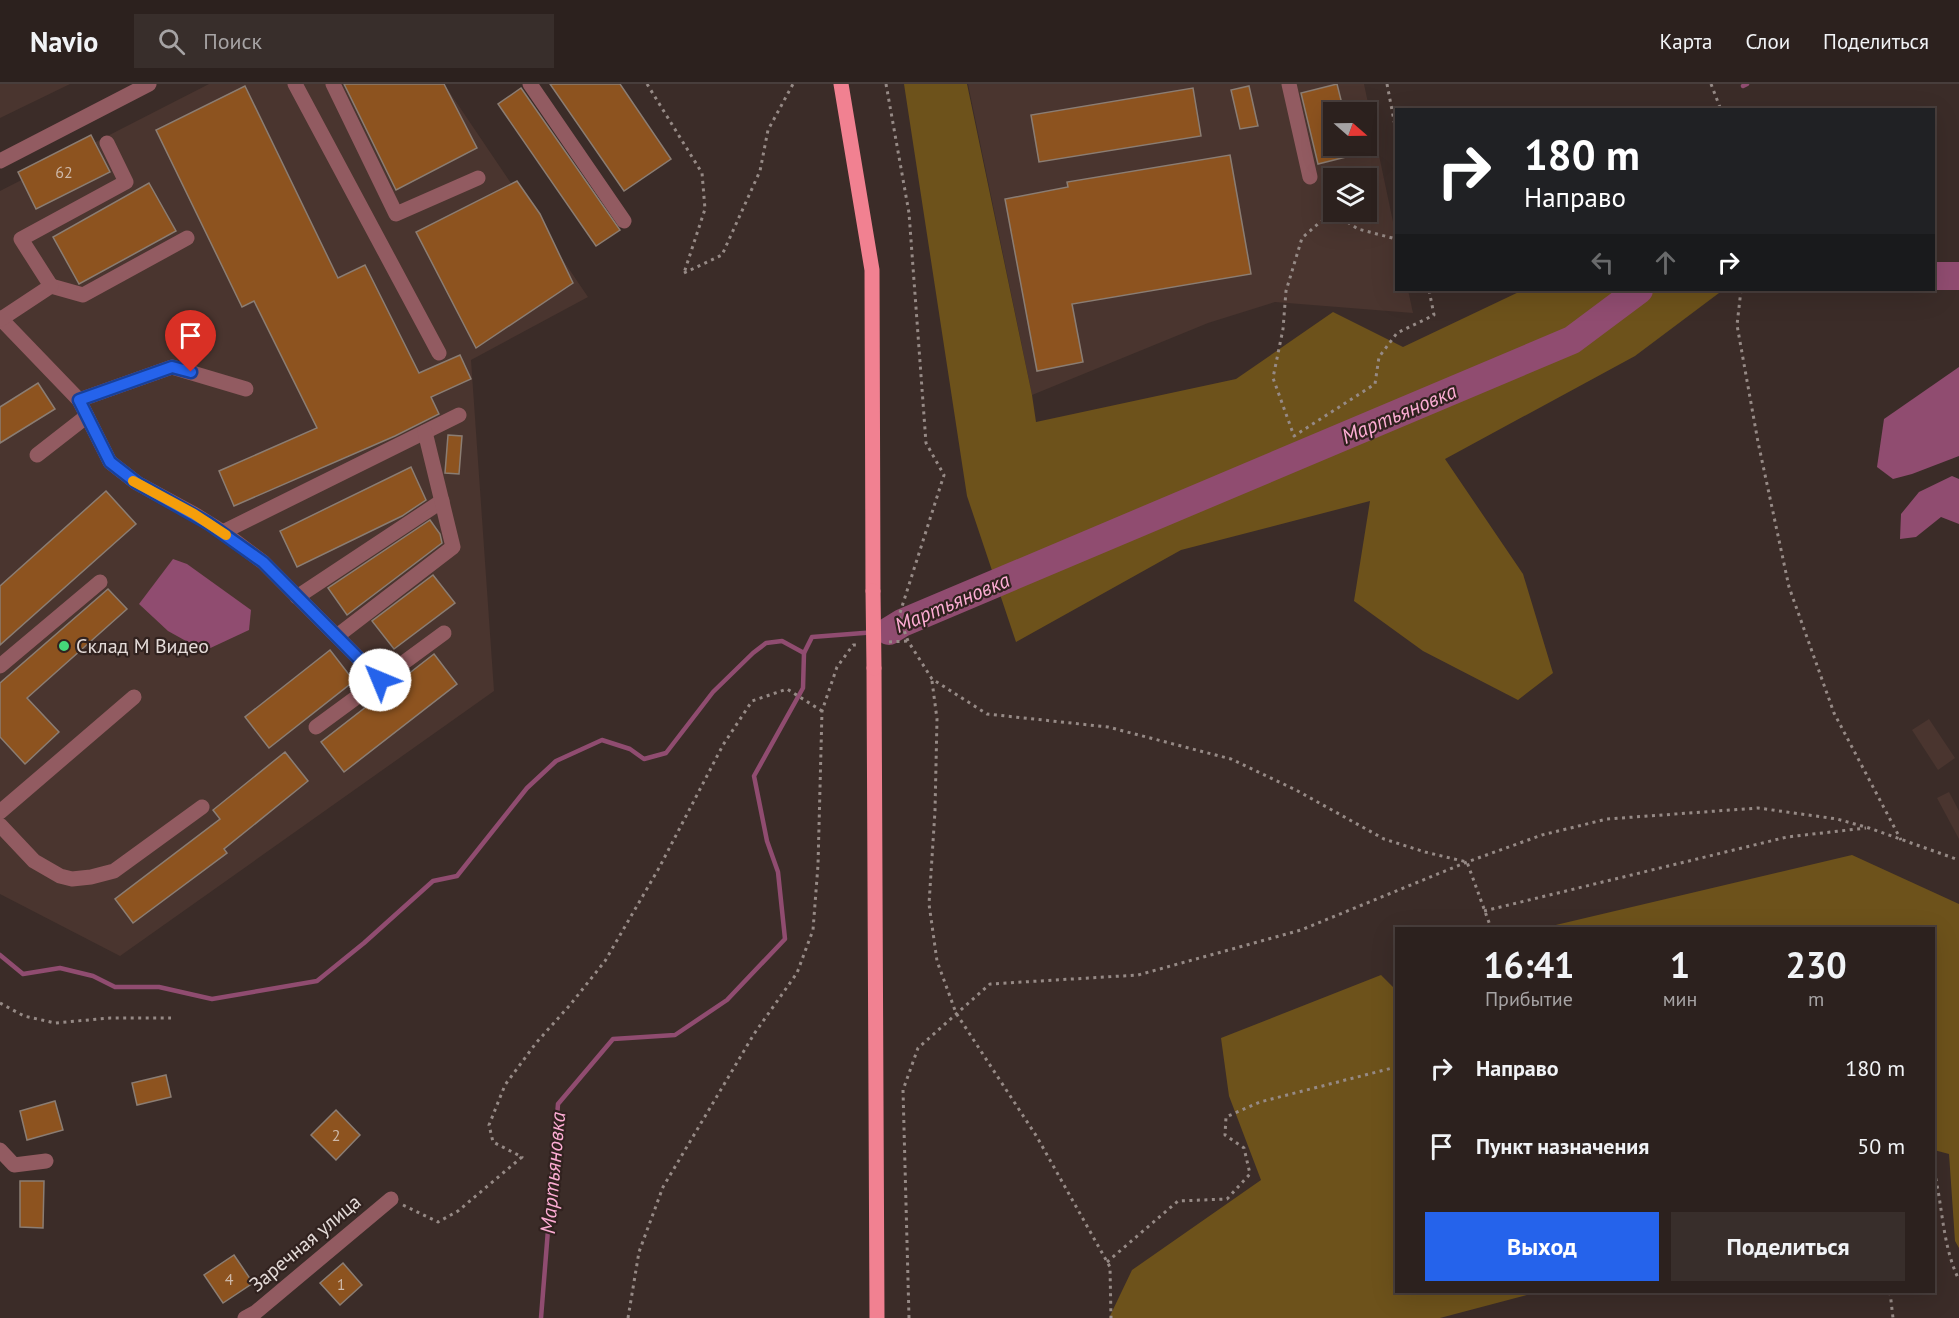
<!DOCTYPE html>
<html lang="ru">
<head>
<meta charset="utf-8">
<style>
	:root { --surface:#2c211e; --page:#382e2b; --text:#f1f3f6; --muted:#a6a3a4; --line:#483e3c; --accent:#2563eb }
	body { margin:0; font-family:"PT Sans",sans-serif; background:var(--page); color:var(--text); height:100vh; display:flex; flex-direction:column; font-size:22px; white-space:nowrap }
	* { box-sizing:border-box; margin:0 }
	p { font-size:20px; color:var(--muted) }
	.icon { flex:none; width:33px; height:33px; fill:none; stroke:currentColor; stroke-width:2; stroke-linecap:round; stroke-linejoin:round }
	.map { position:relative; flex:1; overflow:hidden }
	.drawer { position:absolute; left:1395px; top:843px; width:540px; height:366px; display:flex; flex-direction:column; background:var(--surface); border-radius:0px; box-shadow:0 6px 24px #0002,0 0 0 2px var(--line) }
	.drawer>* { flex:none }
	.top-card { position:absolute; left:1395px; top:24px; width:540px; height:183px; border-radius:0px; box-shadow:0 6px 24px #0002,0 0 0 2px var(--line); background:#202124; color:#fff; overflow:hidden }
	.needle { width:39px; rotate:110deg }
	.controls { position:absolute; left:1323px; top:18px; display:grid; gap:12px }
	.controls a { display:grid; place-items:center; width:54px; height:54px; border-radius:0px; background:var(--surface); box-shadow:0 6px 24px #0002,0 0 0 2px var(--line); font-size:30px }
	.pin { position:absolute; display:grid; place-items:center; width:51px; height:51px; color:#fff; margin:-62px -26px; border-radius:50% 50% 50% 0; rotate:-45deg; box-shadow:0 0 6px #0007 }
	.pin .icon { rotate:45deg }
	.me { position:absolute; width:66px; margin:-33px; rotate:315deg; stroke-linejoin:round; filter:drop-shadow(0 0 4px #0008) }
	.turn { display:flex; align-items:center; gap:21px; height:126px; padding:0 30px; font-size:27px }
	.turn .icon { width:78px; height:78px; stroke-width:2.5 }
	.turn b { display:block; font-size:42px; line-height:51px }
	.lanes { display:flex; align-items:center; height:57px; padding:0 30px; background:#0003; justify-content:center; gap:30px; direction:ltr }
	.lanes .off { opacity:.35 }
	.eta { display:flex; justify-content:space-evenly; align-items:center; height:102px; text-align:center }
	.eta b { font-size:36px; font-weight:700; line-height:42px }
	.primary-button { display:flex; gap:12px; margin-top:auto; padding:12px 30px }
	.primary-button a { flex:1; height:69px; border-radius:0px; background:var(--accent); color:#fff; font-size:24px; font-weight:700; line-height:69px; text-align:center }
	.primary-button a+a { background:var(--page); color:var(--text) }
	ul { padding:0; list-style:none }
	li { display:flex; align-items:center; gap:18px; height:78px; padding:0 30px }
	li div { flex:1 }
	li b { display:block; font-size:22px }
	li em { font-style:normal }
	header { display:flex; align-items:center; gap:36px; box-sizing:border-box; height:84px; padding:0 30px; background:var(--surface); border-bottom:2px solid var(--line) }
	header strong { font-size:28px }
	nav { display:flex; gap:33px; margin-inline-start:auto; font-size:21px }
	.search { width:420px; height:54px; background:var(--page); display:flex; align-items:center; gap:15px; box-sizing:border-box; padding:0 21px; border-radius:0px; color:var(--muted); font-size:22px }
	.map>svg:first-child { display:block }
	.built { fill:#4a352f; fill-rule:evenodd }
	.green { fill:#6d521b }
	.water { fill:#904c70 }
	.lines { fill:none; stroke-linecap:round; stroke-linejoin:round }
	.stream { stroke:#904c70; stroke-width:4.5 }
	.river { stroke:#904c70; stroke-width:28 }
	.building { fill:#8d531f; stroke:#8b7d73; stroke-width:1.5 }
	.path { stroke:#968a86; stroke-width:3; stroke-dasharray:3 4.5; stroke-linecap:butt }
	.minor { stroke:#925b61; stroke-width:15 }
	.major { stroke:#f18191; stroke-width:15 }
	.major-bridge { stroke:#f18191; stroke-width:15 }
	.route-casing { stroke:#184099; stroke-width:15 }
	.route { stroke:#2563eb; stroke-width:10 }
	.slow { stroke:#f59e0b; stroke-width:10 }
	.poi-dot { fill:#45d77a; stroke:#31221f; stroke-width:2 }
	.labels { text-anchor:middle; stroke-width:4.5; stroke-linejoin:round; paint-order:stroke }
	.number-label { font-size:16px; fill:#ceb9aa }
	.poi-label { font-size:20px; fill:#e4dbd8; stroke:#31221f; text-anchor:start }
	.street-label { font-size:20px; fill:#e4dbd8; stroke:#31221f }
	.water-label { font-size:21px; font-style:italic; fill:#fdadd4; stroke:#31221f }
</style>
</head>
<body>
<header>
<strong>Navio</strong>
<div class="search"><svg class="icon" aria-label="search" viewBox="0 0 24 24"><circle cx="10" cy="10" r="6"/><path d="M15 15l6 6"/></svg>Поиск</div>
<nav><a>Карта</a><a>Слои</a><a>Поделиться</a></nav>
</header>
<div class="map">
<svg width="1959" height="1234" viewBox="0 0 1959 1234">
	<rect width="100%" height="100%" fill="#3b2c28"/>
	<g class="built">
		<path d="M0 0H70L0 34Z"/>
		<path d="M209 0H444L588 213 471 276 494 607 120 872 0 810V107Z"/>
		<path d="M968 0H1364L1396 152V206H1408L1413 229 1275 218 1208 239 1032 311ZM1334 28H1366V62H1334ZM1334 94H1366V128H1334Z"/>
		<path d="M1929 635 1955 674 1938 686 1912 646Z"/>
		<path d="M1949 708 1959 727V755L1937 714Z"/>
	</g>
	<g class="green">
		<path d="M904 0H967L1032 311 1036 338 1236 295 1333 228 1403 263 1523 206H1723L1635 272 1445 375 1523 490 1553 589 1518 616 1423 567 1354 517 1370 417 1181 466 1016 558 967 412Z"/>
		<path d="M1852 771 1959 820V1164L1955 1157 1949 1070 1934 1066V844H1543Z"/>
		<path d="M1381 891 1396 906V1208H1538L1440 1234H1109L1132 1186 1261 1096 1229 1012 1221 954Z"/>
	</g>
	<g class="water">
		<path d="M1959 283V372L1912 390 1893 395 1877 383 1884 335Z"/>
		<path d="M1952 392 1959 395V440L1941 433 1916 453 1900 455 1901 430 1919 408Z"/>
		<path d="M173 475 187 480 251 526 249 546 204 567 168 547 139 520Z"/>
	</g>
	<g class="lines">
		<g class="stream">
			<path d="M1743 2 1747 0"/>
			<path d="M0 871 23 890 60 884 93 892 115 903H159L212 915 317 897 364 859 433 797 457 792 527 704 556 677 602 656 630 665 644 675 666 669 713 608 753 569 766 559 782 557 804 569"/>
			<path d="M541 1234 558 1020 613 955 675 951 727 916 785 855 778 788 767 757 754 692 803 604 804 569 812 553 889 547"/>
		</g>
		<g class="river">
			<path d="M1934 192H1959"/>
			<path d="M889 547 902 539 1572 256 1639 206"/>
		</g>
	</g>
	<g class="building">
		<path d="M344 0H444L477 64 396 106Z"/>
		<path d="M550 0H620L671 75 624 107Z"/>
		<path d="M1337 0 1344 28H1334V62H1373L1374 66 1318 80 1301 9Z"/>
		<path d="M245 2 338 194 365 181 419 289 460 271 471 295 431 313 439 330 395 352 234 422 219 387 317 344 254 217 242 223 156 46Z"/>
		<path d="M1249 2 1258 42 1240 45 1231 6Z"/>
		<path d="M521 4 620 146 596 162 498 20Z"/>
		<path d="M1193 4 1201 52 1039 78 1031 31Z"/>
		<path d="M91 51 110 88 36 125 18 88Z"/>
		<path d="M1230 71 1251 190 1072 220 1083 278 1037 287 1005 115 1068 103 1067 98Z"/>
		<path d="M517 97 540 130 573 199 476 264 416 148Z"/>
		<path d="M149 99 176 147 79 200 53 153Z"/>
		<path d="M38 299 55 325 0 359V323Z"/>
		<path d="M448 351 462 352 459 390 445 389Z"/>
		<path d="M411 383 426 416 402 432 297 483 280 447Z"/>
		<path d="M106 407 136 440 0 561V502Z"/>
		<path d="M430 436 440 450 442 459 347 531 328 504Z"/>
		<path d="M433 491 455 519 394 565 372 537Z"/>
		<path d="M108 505 127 525 27 614 59 648 25 680 0 653V599Z"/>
		<path d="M330 566 354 597 269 664 245 633Z"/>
		<path d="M434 570 457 600 344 688 321 658Z"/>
		<path d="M285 668 308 697 224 765 227 769 133 839 115 815 220 735 213 726Z"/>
		<path d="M166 991 171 1013 137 1021 132 999Z"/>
		<path d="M55 1017 63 1046 27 1056 20 1027Z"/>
		<path d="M336 1026 360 1051 336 1076 311 1051Z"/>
		<path d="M20 1097H44L43 1144 20 1143Z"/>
		<path d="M234 1171 253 1199 223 1219 204 1191Z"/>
		<path d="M343 1179 362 1201 340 1221 320 1199Z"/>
	</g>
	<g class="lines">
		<g class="path">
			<path d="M647 0 702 89 705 125 684 189"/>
			<path d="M886 0 909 129 926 359 944 391 899 532 908 557 932 595 987 630 1108 643 1231 675 1296 706 1384 755 1425 768 1467 778 1491 844"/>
			<path d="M1387 0 1396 47"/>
			<path d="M1711 0 1721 26"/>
			<path d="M1325 90 1328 89 1334 122"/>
			<path d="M1334 128 1335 130 1319 139 1302 154 1286 207 1283 245 1273 294 1294 352 1375 300 1379 273 1397 249 1434 231 1429 206"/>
			<path d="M1335 130 1358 145 1396 155"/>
			<path d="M684 189 722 171 760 87 768 46 793 0"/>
			<path d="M1741 206 1737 241 1758 358 1789 503 1834 629 1901 756"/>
			<path d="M889 558 908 557"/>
			<path d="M932 597 937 635 935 727 929 820 937 877 956 929 1037 1053 1110 1183 1111 1234"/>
			<path d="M1484 827 1787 753 1866 744"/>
			<path d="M0 919 24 932 55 939 110 934H171"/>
			<path d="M1934 1087C1943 1123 1942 1161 1959 1196"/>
			<path d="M403 1121 438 1138 458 1127 522 1073 493 1058 489 1041 505 1001 536 959 570 921 605 877 659 784 723 661 752 617 787 605 822 627"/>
			<path d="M1107 1178 1178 1117 1227 1115 1250 1090 1244 1064 1225 1051 1226 1033 1260 1018 1396 983"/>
			<path d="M1890 1208 1893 1234"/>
			<path d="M628 1234 639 1168 663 1103 754 950 797 889 813 846 818 781 822 627 837 583 853 561H859"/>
			<path d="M909 1234 903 1006 918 964 990 900 1138 891 1301 846 1467 778 1542 751 1607 735 1758 724 1837 735 1869 744 1959 776"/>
		</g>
		<g class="minor">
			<path d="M295 0 439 269"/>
			<path d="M333 0 396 130 478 94"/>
			<path d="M530 0 624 137"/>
			<path d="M1289 0 1310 93"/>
			<path d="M0 77 149 0"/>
			<path d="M51 202 83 211 187 154"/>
			<path d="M0 234 79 316 110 378 137 399 194 430 223 448 263 478 380 596"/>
			<path d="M1 235 51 202 21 155 126 98 107 59"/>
			<path d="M79 316 172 283 246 305"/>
			<path d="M37 371 87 332"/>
			<path d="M223 448 459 331"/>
			<path d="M297 513 442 417"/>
			<path d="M337 552 453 463 425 348"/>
			<path d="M0 582 100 498"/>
			<path d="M316 643 444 549"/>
			<path d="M0 728 134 613"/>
			<path d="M0 741 34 777 60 792 72 795 91 793 114 787 202 723"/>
			<path d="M0 1066 14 1081 46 1077"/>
			<path d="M245 1234 256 1228 391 1115"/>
		</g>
		<g class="major">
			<path d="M841 0 872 186 873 507"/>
			<path d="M874 584 877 1234"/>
		</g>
		<path class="major-bridge" d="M873 507 874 584"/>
	</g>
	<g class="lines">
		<g class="route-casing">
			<path id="route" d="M191 288 172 283 79 316 110 378 137 399 208 439 263 478 380 596"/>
		</g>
		<use href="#route" class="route"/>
		<path class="slow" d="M133 397 194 430 226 451"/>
	</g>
	<circle class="poi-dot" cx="64" cy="562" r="6"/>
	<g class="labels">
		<g class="number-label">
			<text x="64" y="94">62</text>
			<text x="336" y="1057">2</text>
			<text x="229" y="1201">4</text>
			<text x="341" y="1206">1</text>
		</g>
		<g class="poi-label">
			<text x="76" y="569">Склад М Видео</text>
		</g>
		<g class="street-label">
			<text transform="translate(305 1159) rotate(-40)" y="7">Заречная улица</text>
		</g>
		<g class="water-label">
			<text transform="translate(1399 330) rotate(-23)" y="7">Мартьяновка</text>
			<text transform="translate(952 519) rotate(-23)" y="7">Мартьяновка</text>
			<text transform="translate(553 1089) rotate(-85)" y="7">Мартьяновка</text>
		</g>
	</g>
</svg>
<div class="controls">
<a><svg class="needle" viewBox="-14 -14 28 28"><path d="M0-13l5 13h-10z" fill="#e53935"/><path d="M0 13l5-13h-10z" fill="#a6a3a4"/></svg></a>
<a><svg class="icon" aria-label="layers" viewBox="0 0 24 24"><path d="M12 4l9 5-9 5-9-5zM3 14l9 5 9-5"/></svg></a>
</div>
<div class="pin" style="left:191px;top:288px;background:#d93025"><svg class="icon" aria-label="arrive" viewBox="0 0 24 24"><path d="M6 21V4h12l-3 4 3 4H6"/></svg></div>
<svg class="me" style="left:380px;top:596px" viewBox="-20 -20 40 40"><circle r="19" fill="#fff"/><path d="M0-13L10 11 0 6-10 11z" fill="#2563eb"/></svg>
<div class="top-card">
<div class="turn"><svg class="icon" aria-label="right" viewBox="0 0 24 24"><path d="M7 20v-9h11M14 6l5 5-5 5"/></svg><div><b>180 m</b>Направо</div></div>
<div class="lanes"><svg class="icon off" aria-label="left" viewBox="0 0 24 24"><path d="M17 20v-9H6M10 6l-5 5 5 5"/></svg><svg class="icon off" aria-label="ahead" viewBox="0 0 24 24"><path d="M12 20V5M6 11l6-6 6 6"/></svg><svg class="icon" aria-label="right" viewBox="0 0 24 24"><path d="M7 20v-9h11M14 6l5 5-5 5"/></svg></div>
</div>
<section class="drawer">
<div class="eta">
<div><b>16:41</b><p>Прибытие</p></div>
<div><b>1</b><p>мин</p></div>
<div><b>230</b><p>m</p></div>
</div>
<ul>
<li><svg class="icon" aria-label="right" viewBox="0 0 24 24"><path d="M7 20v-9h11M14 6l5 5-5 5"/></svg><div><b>Направо</b></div><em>180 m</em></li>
<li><svg class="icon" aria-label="arrive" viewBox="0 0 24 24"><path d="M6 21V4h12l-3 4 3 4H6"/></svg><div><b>Пункт назначения</b></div><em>50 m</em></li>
</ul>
<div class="primary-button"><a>Выход</a><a>Поделиться</a></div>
</section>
</div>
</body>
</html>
